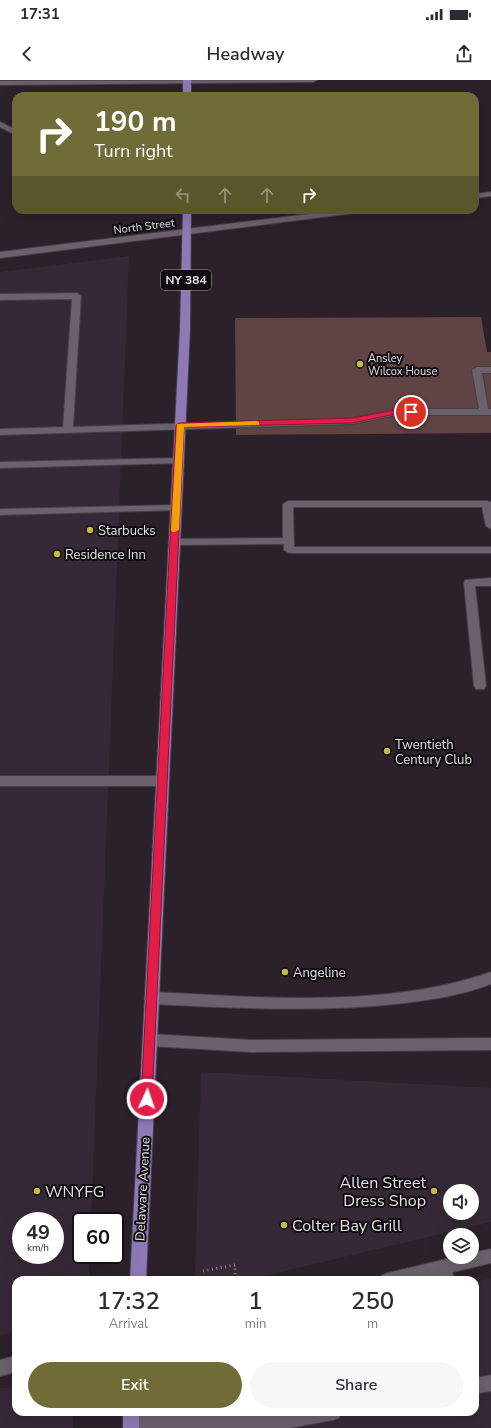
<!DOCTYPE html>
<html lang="en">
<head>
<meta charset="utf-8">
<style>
	:root { --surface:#fff; --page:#f7f7f7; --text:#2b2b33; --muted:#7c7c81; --accent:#706c38 }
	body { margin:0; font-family:"Nunito Sans",sans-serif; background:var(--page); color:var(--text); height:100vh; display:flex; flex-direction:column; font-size:15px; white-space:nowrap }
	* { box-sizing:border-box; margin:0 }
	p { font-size:13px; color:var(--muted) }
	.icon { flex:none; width:22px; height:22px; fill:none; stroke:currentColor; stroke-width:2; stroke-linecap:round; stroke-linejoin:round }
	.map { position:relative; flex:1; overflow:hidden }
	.drawer { position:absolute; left:12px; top:1196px; width:467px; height:140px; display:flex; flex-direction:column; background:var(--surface); border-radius:12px; box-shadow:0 4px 16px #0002 }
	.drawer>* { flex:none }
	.banner { position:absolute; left:12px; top:12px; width:467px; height:122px; border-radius:12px; box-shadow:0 4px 16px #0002; background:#706c38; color:#fff; overflow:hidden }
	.controls { position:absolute; left:443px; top:1104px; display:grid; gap:8px }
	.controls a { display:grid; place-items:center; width:36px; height:36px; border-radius:50%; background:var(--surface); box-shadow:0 4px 16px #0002; font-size:20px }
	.speed { position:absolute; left:12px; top:1132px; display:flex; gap:8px; font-size:20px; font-weight:700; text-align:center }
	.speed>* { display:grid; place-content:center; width:52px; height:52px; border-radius:50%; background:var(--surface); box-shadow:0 4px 16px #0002; line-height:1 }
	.speed small { font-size:10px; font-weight:400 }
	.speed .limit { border:2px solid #111; border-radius:6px; background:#fff; color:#111 }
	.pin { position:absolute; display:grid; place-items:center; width:34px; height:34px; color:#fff; margin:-17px; border:2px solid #fff; border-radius:50%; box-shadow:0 1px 4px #0007 }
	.me { position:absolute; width:44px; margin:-22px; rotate:3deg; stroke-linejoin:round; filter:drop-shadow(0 0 3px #0008) }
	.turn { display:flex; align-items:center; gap:14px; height:84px; padding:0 16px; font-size:18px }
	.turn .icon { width:52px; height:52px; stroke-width:2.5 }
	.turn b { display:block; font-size:28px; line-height:34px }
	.lanes { display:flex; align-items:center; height:38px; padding:0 16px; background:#0003; justify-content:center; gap:20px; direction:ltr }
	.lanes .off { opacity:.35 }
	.eta { display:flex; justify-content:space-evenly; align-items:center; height:68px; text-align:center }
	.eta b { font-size:24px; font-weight:600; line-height:28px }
	.button { display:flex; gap:8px; margin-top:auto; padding:8px 16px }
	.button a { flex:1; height:46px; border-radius:24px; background:var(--accent); color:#fff; font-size:16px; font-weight:600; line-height:46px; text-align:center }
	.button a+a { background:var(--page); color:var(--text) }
	.status { display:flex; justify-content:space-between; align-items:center; height:28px; padding:0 20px; background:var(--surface); direction:ltr }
	.status svg { height:11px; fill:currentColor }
	header { display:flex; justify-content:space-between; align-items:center; height:52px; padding:0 16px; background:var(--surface); font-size:18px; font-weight:600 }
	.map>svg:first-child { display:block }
	.built { fill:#362937; fill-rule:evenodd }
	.green { fill:#604443 }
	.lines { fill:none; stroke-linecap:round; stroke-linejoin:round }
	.service-casing { stroke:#453f46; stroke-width:2 }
	.minor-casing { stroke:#453f46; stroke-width:2 }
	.tertiary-casing { stroke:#453f46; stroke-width:2 }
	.primary-casing { stroke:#453f46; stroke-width:2 }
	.path { stroke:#918a91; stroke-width:3; stroke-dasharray:1 3.5; stroke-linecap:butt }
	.service { fill:#6b616c; fill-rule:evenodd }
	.minor { fill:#6b616c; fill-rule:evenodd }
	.tertiary { fill:#6b616c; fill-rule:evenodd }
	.primary { fill:#8d79b5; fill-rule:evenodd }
	.route { fill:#e11d48; stroke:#92132f }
	.slow { fill:#f59e0b }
	.poi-dot { fill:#c4bc3e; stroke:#100c10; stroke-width:1.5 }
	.labels { text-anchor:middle; stroke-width:4; stroke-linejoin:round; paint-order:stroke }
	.far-street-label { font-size:11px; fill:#e8e2e8; stroke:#100c10 }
	.far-poi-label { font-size:11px; fill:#e8e2e8; stroke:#100c10; text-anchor:start }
	.shield { fill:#100c10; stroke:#a7a2a7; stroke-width:1 }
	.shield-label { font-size:12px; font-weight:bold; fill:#e8e2e8 }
	.poi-label { font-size:13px; fill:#e8e2e8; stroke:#100c10; text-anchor:start }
	.street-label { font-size:13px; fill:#e8e2e8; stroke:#100c10 }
	.near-poi-label { font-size:16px; fill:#e8e2e8; stroke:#100c10; text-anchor:start }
</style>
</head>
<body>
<div class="status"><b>17:31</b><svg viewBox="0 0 49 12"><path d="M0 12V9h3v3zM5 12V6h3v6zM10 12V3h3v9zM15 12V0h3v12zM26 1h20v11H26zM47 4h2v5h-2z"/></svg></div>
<header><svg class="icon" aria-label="back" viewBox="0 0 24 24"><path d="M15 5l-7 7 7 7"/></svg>Headway<svg class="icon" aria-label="share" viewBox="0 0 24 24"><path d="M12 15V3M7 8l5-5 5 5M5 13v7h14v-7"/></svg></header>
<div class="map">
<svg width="491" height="1348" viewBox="0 0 491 1348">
	<rect width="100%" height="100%" fill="#2a212a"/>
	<g class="built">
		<path d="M129 176 91 1141H81V1175H90L89 1200H16V1252L0 1255V192ZM21 1141H55V1175H21Z"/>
		<path d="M201 992 491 1008V1142L247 1200H195ZM450 1111H472V1133H450Z"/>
		<path d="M491 1198V1348H197V1332H475V1202Z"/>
		<path d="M16 1307V1332H73V1348H0V1308Z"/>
	</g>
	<path class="green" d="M481 237 487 272H491V353L236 355 235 238Z"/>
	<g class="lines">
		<g class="service-casing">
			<g id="service">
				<path d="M317 0 313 2 0 5V1Z"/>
				<path d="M0 42 16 50V55L0 47Z"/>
				<path d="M77 213 81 216 73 347 352 338 397 329H479L472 290 477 287H491V293H482L488 329H491V335H397L352 344 0 355V349L63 347 72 219 0 220V214Z"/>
				<path d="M178 378 183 381 182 383 0 388V382Z"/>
				<path d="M288 421H487L491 422V449L486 446 482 427H293L294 467H491V473H289L284 470V464L174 465 169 462 174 459 283 458V424Z"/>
				<path d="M176 425 180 426 181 428 180 430 0 435V429Z"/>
				<path d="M491 498V506H475L486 606 484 609H476L474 606 464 503 465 500Z"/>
				<path d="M0 696H163L167 698 169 701 167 704 163 706H0Z"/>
				<path d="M491 892V904C464 915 434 919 405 923 321 933 236 928 152 924L147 922 145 918 147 914 152 912C262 917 385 929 491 892Z"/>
				<path d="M150 954 251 960 491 958V970L251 972 150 966 145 964 143 960 145 956Z"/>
				<path d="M443 1180 448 1182 455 1200H439L435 1187 438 1182Z"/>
				<path d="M491 1295V1311L475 1314V1298Z"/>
				<path d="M286 1332H341L339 1338 333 1340 289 1348H124L123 1344 125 1338 131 1336H265Z"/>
			</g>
		</g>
		<g class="minor-casing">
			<g id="minor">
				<path d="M491 1169V1183L420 1200H380L382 1195 388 1193 455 1177H472V1173Z"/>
				<path d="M16 1276V1292L0 1296V1280Z"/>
			</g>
		</g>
		<g class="tertiary-casing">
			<g id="tertiary">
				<path d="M491 112V116L475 118V114Z"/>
				<path d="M342 130H366L362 132 0 178V172Z"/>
			</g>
		</g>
		<g class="primary-casing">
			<g id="primary">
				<rect x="183" y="0" width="8" height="16"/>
				<path d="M183 130H191L190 249 146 1200H130L180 249Z"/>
				<rect x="123" y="1332" width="16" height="16"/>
			</g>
		</g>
		<path class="path" d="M203 1191 235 1185V1200"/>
		<use href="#service" class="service"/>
		<use href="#minor" class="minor"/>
		<use href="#tertiary" class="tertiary"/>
		<use href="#primary" class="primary"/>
	</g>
	<path class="route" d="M396 330H411L415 332 411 334H396L352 343 184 347 152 1019 151 1023 147 1024 143 1023 141 1019 176 345 180 343 352 338Z"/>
	<path class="slow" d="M257 341 259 342V345L184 347 179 450 175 452H172L171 450 177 344Z"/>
	<g class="poi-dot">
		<circle cx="360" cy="284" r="4"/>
		<circle cx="90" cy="450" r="4"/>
		<circle cx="57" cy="474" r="4"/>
		<circle cx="387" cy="671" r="4"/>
		<circle cx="285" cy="892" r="4"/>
		<circle cx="37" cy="1111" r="4"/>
		<circle cx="434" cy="1111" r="4"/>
		<circle cx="284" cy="1145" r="4"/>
	</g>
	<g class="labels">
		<g class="far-street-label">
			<text transform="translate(144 146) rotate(-7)" y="4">North Street</text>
		</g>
		<g class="far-poi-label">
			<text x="368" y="282">Ansley<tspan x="368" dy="13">Wilcox House</tspan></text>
		</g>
		<rect class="shield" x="161" y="190" width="50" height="20" rx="3"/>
		<g class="shield-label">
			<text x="186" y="204">NY 384</text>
		</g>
		<g class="poi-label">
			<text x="98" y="455">Starbucks</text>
			<text x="65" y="479">Residence Inn</text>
			<text x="395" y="669">Twentieth<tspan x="395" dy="15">Century Club</tspan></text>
			<text x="293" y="897">Angeline</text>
		</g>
		<g class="street-label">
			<text transform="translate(142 1109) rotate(-87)" y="5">Delaware Avenue</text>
		</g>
		<g class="near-poi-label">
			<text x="426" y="1108" text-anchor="end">Allen Street<tspan x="426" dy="18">Dress Shop</tspan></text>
			<text x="45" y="1117">WNYFG</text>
			<text x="292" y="1151">Colter Bay Grill</text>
		</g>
	</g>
</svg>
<div class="controls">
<a><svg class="icon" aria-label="sound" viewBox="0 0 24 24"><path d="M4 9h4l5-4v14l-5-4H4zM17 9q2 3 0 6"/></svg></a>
<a><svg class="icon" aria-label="layers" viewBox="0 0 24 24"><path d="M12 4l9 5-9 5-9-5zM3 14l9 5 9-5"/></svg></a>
</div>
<div class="speed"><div>49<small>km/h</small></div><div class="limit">60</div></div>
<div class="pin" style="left:411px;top:332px;background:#d93025"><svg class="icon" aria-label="arrive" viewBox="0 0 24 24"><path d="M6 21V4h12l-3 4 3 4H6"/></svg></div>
<svg class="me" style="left:147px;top:1019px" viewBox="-20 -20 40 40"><circle r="17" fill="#e11d48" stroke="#fff" stroke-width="3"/><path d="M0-11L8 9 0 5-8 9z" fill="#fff"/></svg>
<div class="banner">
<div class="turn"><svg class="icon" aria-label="right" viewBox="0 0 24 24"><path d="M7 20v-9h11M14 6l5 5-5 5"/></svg><div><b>190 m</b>Turn right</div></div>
<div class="lanes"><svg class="icon off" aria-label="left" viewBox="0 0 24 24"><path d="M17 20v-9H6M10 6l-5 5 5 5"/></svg><svg class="icon off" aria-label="ahead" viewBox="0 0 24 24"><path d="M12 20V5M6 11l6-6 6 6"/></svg><svg class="icon off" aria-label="ahead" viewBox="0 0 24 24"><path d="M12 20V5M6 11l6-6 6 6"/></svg><svg class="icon" aria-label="right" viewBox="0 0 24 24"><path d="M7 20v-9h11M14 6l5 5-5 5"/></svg></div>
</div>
<section class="drawer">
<div class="eta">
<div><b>17:32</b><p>Arrival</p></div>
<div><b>1</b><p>min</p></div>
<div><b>250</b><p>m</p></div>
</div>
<div class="button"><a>Exit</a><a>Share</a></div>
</section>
</div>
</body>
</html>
